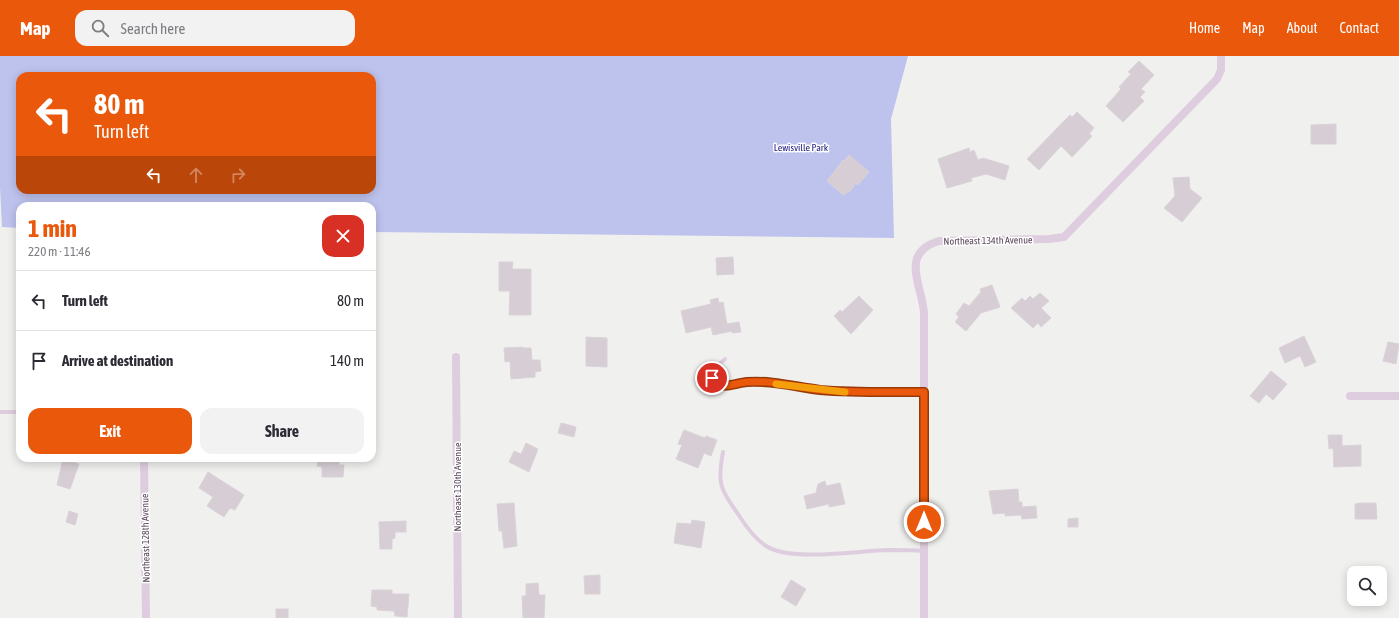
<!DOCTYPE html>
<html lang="en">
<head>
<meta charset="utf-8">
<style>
	:root { --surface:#fff; --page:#f2f2f3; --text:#2b2b33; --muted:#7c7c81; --line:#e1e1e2; --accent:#ea580c }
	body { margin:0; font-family:"Asap Condensed",sans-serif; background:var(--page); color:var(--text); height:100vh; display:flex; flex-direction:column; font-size:15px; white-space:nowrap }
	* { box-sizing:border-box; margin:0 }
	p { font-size:13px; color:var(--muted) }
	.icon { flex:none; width:22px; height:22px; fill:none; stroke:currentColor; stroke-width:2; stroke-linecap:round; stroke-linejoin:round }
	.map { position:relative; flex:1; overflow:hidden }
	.panel { position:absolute; left:16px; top:146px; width:360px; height:260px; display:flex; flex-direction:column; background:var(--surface); border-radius:12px; box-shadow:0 2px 10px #0003 }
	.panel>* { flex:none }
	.banner { position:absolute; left:16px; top:16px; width:360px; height:122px; border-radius:12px; box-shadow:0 2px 10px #0003; background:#ea580c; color:#fff; overflow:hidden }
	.controls { position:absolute; left:1347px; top:510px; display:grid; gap:8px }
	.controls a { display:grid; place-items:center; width:40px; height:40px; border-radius:8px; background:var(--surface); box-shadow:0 2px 10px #0003; font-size:20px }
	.pin { position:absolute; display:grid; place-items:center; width:34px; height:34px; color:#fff; margin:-17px; border:2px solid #fff; border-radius:50%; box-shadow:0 1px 4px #0007 }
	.me { position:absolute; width:44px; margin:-22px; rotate:0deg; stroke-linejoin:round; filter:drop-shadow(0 0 3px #0008) }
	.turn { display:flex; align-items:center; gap:14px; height:84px; padding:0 12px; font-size:18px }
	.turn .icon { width:52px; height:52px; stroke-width:2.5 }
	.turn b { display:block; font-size:28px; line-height:34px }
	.lanes { display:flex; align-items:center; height:38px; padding:0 12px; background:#0003; justify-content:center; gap:20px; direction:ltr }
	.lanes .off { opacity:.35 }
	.round { display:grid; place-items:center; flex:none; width:42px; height:42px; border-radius:12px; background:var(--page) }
	.overview { display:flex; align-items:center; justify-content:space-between; height:68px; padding:0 12px }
	h1 { font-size:24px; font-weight:700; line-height:30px; color:var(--accent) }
	.button { display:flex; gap:8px; margin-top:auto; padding:8px 12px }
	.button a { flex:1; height:46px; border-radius:12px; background:var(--accent); color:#fff; font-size:16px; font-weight:700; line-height:46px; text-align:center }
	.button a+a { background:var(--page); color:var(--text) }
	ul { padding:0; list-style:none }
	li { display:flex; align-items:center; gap:12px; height:60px; padding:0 12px; border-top:1px solid var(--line) }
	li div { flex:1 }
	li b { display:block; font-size:15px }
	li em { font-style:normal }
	header { display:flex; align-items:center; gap:24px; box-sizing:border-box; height:56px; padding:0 20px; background:var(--accent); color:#fff }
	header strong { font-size:19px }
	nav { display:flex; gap:22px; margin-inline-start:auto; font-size:14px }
	.search { width:280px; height:36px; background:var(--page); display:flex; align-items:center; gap:10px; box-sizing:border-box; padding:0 14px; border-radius:12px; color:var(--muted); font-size:15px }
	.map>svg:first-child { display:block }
	.green { fill:#bec3ee; fill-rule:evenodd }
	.building { fill:#d6ced4; stroke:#dad2d8 }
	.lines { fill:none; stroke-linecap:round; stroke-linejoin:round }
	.lane { stroke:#decdde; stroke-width:4 }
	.street { stroke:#decdde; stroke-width:8 }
	.route-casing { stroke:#983908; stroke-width:10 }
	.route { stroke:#ea580c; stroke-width:7 }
	.slow { stroke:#f59e0b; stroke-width:7 }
	.labels { text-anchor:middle; stroke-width:3; stroke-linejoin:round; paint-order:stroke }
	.park-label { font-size:10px; fill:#1a197b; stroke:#fff }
	.street-label { font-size:10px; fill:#5b475b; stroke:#fff }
</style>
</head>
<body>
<header>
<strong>Map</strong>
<div class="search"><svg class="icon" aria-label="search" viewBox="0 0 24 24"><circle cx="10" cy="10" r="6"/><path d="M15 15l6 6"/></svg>Search here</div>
<nav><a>Home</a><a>Map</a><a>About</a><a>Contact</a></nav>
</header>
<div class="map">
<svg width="1399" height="562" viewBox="0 0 1399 562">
	<rect width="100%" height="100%" fill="#f0f1ee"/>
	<path class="green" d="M0 0H908L891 63 894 182 372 176V150H20V172L2 171 0 132ZM20 20H372V134H20Z"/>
	<g class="building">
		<path d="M1139 5 1154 19 1141 33 1145 36 1140 41 1144 45 1123 66 1106 50 1121 33 1119 31 1131 18 1128 16Z"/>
		<path d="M1077 56 1094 72 1089 78 1092 80 1072 101 1061 90 1039 114 1027 103 1070 59 1072 61Z"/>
		<path d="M1336 68V88H1311V69Z"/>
		<path d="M969 92 970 96 974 94 978 104 983 102 1009 110 1005 124 986 118 971 122 972 125 947 132 938 103Z"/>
		<path d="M849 99 869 116 858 129 856 127 851 134 843 139 827 125 843 104 844 105Z"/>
		<path d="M1189 121 1190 133 1202 142 1182 166 1164 152 1175 140 1173 122Z"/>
		<path d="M733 201 734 218 717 219 716 202Z"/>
		<path d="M499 206H513L512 213H531V259H509L510 235H499Z"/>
		<path d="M992 229 1000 251 981 257 966 275 955 266 959 261 956 258 964 247 969 250 981 236 980 233Z"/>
		<path d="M1040 237 1049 245 1041 252 1051 262 1041 271 1038 267 1033 272 1011 252 1022 242 1025 245 1030 240 1033 243Z"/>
		<path d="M859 240 873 254 851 278 834 260 840 254 842 256Z"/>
		<path d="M718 242 719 247 723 246 727 268 739 266 741 276 732 277V275L713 279 711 271 686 277 681 255 711 248 710 244Z"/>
		<path d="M1304 280 1316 306 1305 311 1300 300 1285 307 1279 292Z"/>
		<path d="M586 281 607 282V311L586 310Z"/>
		<path d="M1388 286 1399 288 1396 308 1383 305Z"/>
		<path d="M523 291V292H531L532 304H540L541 315 535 316V321L511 323 510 305 505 306 504 292Z"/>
		<path d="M1271 315 1287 328 1273 344 1266 338 1259 347 1250 340Z"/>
		<path d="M561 367 576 371 574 381 558 377Z"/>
		<path d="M684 374 705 382 706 380 717 384 711 400 704 397 698 412 676 403 682 389 678 388Z"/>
		<path d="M1328 379H1342V390L1361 389V410L1334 411 1333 392 1329 393Z"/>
		<path d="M526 387 538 393 529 416 509 406 514 395 521 398Z"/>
		<path d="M318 402H339V409H344L343 421H322V411L317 410Z"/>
		<path d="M63 403 79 408 70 433 57 429Z"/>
		<path d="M208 416 244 439 235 454 230 452 224 461 207 450 213 441 199 432Z"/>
		<path d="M825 425 826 430 840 427 845 448 829 451V448L807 453 804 440 816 437 818 428Z"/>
		<path d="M1018 433 1019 446H1022V451L1036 450 1037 462 1022 463 1021 459 1005 460V457L993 458 989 435Z"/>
		<path d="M514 447 517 490 504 492 502 475H499L497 448Z"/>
		<path d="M1360 447H1376L1377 463H1355V448Z"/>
		<path d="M69 455 78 458 75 469 66 466Z"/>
		<path d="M1078 462V471H1068V463Z"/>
		<path d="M692 464 705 466 701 492 674 487 677 467 691 468Z"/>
		<path d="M406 465V476H395V482L392 483V493H380L379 466Z"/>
		<path d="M600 519V538H585L584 520Z"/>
		<path d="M791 524 806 533 796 550 781 541Z"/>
		<path d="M538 527 539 539H545L544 562H523L522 540H526V528Z"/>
		<path d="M372 534H392V538H409L407 561 395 560 394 555 377 554V551L371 550Z"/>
		<rect x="276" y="553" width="12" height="9"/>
	</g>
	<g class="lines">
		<g class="lane">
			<path d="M725 303 713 314 712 322 716 328 723 331 738 327 755 325 855 337 924 336"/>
			<path d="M0 356H20"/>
			<path d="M723 396C717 428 720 432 738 458 745 469 755 483 766 490 791 506 857 495 887 494 899 494 912 494 924 495"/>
		</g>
		<g class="street">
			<path d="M456 301 458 562"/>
			<path d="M1350 340H1399"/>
			<path d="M144 402 146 562"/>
			<path d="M924 562V257C922 229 899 197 939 185L1049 183 1064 181 1217 23 1221 14V0"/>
		</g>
	</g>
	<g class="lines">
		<g class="route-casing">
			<path id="route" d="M712 322C720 336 734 327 747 326 771 324 796 331 820 334 855 337 890 336 924 336V466"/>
		</g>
		<use href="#route" class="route"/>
		<path class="slow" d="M776 328 845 336"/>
	</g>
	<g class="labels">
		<g class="park-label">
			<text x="801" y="95">Lewisville Park</text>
		</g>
		<g class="street-label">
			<text transform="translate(988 184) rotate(-1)" y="4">Northeast 134th Avenue</text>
			<text transform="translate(457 431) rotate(-90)" y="4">Northeast 130th Avenue</text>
			<text transform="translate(145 482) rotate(-91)" y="4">Northeast 128th Avenue</text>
		</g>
	</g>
</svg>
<div class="controls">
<a><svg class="icon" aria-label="search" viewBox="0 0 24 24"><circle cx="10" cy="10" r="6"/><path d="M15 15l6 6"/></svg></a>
</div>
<div class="pin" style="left:712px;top:322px;background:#d93025"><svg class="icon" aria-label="arrive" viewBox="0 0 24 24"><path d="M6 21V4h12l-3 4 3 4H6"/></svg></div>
<svg class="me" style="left:924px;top:466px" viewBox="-20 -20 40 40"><circle r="17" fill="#ea580c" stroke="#fff" stroke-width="3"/><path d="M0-11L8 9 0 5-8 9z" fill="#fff"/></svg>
<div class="banner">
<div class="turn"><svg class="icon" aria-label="left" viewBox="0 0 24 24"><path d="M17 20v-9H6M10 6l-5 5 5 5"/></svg><div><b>80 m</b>Turn left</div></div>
<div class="lanes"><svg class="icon" aria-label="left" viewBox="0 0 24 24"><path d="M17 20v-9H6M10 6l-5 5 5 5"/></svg><svg class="icon off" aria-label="ahead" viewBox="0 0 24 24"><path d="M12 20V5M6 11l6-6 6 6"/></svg><svg class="icon off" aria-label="right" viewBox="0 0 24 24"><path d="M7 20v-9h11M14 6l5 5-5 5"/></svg></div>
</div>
<section class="panel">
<div class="overview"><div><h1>1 min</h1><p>220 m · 11:46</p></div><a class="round" style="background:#d93025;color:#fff"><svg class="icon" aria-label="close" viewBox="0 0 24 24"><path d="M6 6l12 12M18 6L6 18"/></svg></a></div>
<ul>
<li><svg class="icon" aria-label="left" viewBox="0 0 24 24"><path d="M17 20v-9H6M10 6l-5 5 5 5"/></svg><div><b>Turn left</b></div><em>80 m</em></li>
<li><svg class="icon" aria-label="arrive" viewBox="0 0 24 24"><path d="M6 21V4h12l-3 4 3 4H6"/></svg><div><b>Arrive at destination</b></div><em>140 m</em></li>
</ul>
<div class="button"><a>Exit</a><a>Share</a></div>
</section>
</div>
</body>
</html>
